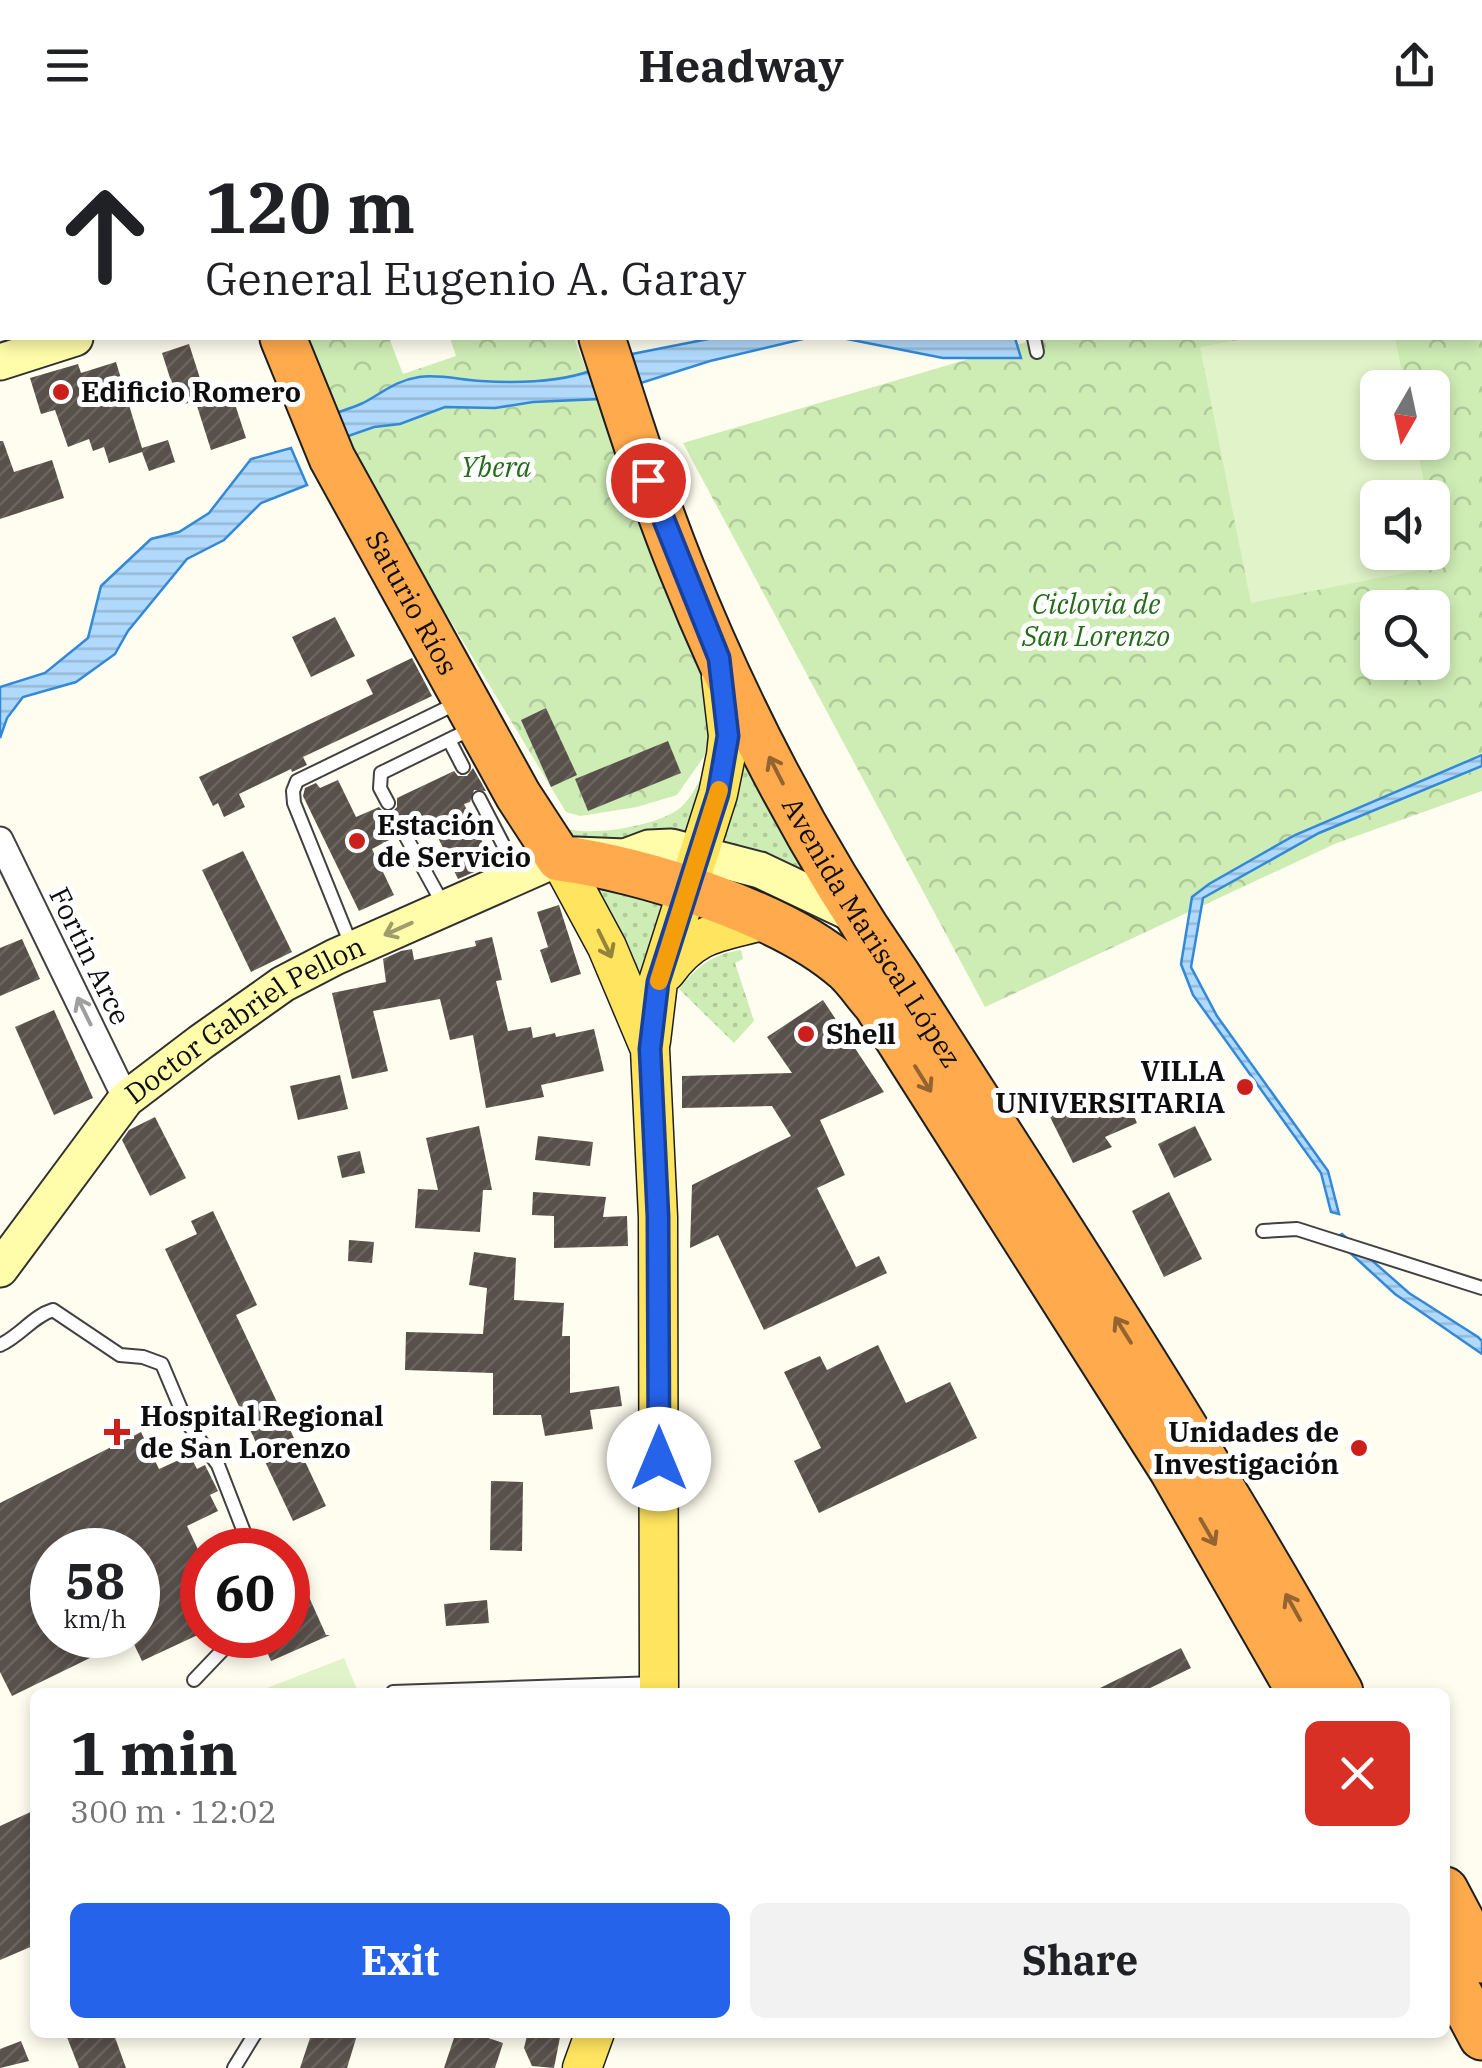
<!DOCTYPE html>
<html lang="en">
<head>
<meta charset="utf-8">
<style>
	:root { --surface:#fff; --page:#f2f2f2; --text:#202124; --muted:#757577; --accent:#2563eb }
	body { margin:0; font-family:"IBM Plex Serif",serif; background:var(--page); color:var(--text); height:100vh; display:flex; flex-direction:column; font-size:38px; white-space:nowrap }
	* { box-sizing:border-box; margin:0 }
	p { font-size:32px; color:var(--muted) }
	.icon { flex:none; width:55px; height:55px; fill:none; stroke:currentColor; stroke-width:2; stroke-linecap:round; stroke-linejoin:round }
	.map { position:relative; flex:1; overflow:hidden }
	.side { position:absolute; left:30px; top:1558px; width:1420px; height:350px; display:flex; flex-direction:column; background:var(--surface); border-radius:15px; box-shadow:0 5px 15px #0003 }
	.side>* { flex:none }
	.guide { position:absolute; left:0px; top:0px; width:1482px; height:210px; box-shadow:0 5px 15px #0003; background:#fff; color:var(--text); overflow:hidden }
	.needle { width:65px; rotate:189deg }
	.fabs { position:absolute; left:1360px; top:240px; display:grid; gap:20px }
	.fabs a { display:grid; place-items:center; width:90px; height:90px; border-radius:15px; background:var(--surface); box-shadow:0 5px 15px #0003; font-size:50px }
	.speed { position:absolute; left:30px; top:1398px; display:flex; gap:20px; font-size:50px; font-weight:700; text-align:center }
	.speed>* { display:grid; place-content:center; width:130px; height:130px; border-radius:50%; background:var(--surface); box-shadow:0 5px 15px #0003; line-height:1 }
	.speed small { font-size:25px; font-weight:400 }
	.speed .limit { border:15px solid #d22; background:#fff; color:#111 }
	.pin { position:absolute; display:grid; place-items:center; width:85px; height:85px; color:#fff; margin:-42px; border:5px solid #fff; border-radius:50%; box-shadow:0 2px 10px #0007 }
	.me { position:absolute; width:110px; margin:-55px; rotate:0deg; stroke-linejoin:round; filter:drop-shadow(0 0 8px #0008) }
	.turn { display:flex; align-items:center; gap:35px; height:210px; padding:0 40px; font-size:45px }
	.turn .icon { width:130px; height:130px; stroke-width:2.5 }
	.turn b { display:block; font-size:70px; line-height:85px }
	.round { display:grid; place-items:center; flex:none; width:105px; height:105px; border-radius:15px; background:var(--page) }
	.summary { display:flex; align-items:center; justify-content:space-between; height:170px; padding:0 40px }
	h1 { font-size:60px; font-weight:700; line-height:75px }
	.cta { display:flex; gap:20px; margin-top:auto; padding:20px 40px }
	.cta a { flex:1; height:115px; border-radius:15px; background:var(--accent); color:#fff; font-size:40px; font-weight:700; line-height:115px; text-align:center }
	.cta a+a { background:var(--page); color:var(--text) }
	header { display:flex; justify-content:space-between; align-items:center; height:130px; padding:0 40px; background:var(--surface); font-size:45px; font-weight:700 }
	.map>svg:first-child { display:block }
	.grass { fill:url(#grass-dots) }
	.park { fill:url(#park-crowns); fill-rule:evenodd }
	.pitch { fill:#e1f3c8 }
	.water { fill:url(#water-rules); stroke:#3189d8; stroke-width:2.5 }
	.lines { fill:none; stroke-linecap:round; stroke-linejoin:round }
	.stream { stroke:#3189d8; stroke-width:6 }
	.building { fill:url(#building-hatch); fill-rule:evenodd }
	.lane-casing { stroke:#414141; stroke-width:16 }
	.street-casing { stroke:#414141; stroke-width:29 }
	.secondary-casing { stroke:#303030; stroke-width:39 }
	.primary-casing { stroke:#1f1f1f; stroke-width:41 }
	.highway-casing { stroke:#1f1f1f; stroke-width:49 }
	.lane { stroke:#fff; stroke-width:12 }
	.street { stroke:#fff; stroke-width:25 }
	.secondary { stroke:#fffcaa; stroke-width:35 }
	.primary { stroke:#ffe45f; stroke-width:38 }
	.highway { stroke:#ffab4d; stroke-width:45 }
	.oneway { stroke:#936431 }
	.oneway2 { stroke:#9f9d6c }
	.oneway3 { stroke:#93843b }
	.oneway4 { stroke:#9f9f9f }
	.route-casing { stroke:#184099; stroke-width:25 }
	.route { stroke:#2563eb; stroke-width:18 }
	.slow { stroke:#f59e0b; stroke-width:18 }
	.poi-dot { fill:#ca1f1b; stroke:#fff; stroke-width:4 }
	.labels { text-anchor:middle; stroke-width:10; stroke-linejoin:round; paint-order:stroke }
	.poi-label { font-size:28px; font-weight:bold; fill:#0e0e0e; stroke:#fff; text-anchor:start }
	.park-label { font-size:28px; font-style:italic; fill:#246c19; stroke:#fff }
	.street-label { font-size:28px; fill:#0e0e0e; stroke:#fff }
</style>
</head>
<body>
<header><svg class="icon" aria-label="menu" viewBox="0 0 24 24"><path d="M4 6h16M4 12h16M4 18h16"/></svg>Headway<svg class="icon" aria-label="share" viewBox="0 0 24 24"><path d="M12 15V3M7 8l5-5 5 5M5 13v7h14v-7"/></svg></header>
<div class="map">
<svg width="1482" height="1938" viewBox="0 0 1482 1938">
	<defs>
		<pattern id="grass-dots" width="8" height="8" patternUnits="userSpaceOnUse" patternTransform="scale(2.5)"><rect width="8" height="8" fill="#ceedb5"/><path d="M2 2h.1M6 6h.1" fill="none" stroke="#b0ca9a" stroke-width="1.8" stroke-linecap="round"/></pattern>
		<pattern id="park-crowns" width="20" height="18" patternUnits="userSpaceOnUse" patternTransform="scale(2.5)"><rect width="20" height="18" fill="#ceedb5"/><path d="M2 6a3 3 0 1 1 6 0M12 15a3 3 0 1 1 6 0" fill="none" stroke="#b0ca9a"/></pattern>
		<pattern id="water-rules" width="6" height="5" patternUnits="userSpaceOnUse" patternTransform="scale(2.5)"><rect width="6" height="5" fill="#b0d9fb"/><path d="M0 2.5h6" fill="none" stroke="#96b9d6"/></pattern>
		<pattern id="building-hatch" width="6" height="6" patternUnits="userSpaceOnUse" patternTransform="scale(2.5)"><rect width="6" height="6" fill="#58504a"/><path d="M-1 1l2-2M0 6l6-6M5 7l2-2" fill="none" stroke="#6b6560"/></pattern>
	</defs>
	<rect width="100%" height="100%" fill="#fffdef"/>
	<g class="grass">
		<path d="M742 636 752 637 809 748 718 718Z"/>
		<path d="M708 639 689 703C647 711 598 729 562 697 588 708 658 696 680 678 692 668 698 651 708 639Z"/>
		<path d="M596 756 661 773 643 854 596 766Z"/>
		<path d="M741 820 743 829 735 833 754 891 734 913 679 859C697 836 713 824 741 820Z"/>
	</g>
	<g class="park">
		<path d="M1482 80V661L1337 713 985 877 683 313 1040 208H1480ZM1378 258H1432V312H1378ZM1378 368H1432V422H1378ZM1378 478H1432V532H1378Z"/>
		<path d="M301 208H389L403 244 456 226 450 208H574L701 536 712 579 705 625 677 665 637 677 580 686 566 682 346 318Z"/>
	</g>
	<g class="pitch">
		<path d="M1248 208H1395L1405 257 1378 258V312L1416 313 1427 367 1378 368V422H1432L1433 396 1440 436 1251 473 1200 217Z"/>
		<path d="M344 1528 358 1562H257Z"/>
	</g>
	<g class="water">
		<path d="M713 208H807L710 231 641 253 632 224Z"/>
		<path d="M842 208H1015L1021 228H943Z"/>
		<path d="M590 241 600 269 533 272 495 278 445 277 400 294 374 297 337 310 326 286C339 282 352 278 363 273 384 262 394 251 419 247 439 244 461 250 481 251 516 253 557 253 590 241Z"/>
		<path d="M291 318 307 355 261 373 224 410 187 429 128 501 115 524 76 552 23 567 7 588 0 608V557L45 543 88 508 101 456 151 409 179 402 209 383 251 329Z"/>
		<path d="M1482 625V636L1319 703 1203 768 1191 837 1217 886 1328 1041 1339 1084 1331 1082 1321 1043 1193 865 1181 834 1192 767 1209 754 1295 705Z"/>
		<path d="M1342 1104 1409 1163 1478 1207 1482 1211V1224L1395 1164 1334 1108Z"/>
	</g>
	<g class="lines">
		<path class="stream" d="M1480 119 1482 120"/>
	</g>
	<g class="building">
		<path d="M189 214 206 267 179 276 162 223Z"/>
		<path d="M116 232 142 318 168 310 175 332 149 341 142 322 109 333 104 317 93 321 89 309 68 317 55 280 41 284 30 248 78 234 81 243Z"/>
		<path d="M232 265 246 308 211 320 197 276Z"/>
		<path d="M0 311H3L14 342 52 330 64 368 0 389Z"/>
		<path d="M335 487 355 526 311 547 292 507Z"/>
		<path d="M412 528 432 566 303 627 307 635 292 642 291 639 239 664 245 677 224 687 218 673 213 676 199 647 373 564 366 550Z"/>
		<path d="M546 578 577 645 551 657 521 590Z"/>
		<path d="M668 611 681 643 588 681 575 649Z"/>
		<path d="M473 638 486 661 474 660 470 672 464 674 493 734 458 749 430 691 413 699 408 694H400L395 699V707L372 719 394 765 359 781 303 666 305 658 316 653 320 658 338 650 356 687 379 677 384 682H392L397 677V668L454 641 458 646H467Z"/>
		<path d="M243 721 292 822 251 842 202 740Z"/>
		<path d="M559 775 581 844 551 853 540 820 548 817 537 782Z"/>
		<path d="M492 807 502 850 496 851 508 901 531 897 533 908 555 903 556 907 594 899 604 941 541 955 544 967 486 978 473 905 450 910 440 869 373 881 388 941 352 949 332 863 386 852 383 829 401 821 412 819 414 830 476 816 475 811Z"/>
		<path d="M22 809 40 849 0 866V818Z"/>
		<path d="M823 870 884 962 820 990 845 1045 817 1058 856 1137 879 1126 887 1143 764 1200 718 1105 690 1118 692 1055 791 1006 772 976 682 978V946L792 943 767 907Z"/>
		<path d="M54 880 93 968 54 985 15 897Z"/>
		<path d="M340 945 348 979 298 990 290 956Z"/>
		<path d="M1122 958 1137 993 1105 1007 1112 1017 1073 1033 1048 983 1084 968 1086 974Z"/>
		<path d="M155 987 186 1048 150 1066 122 1010 129 1000Z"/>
		<path d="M479 996 492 1060H483L480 1102 415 1098 418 1059 438 1060 426 1008Z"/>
		<path d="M1195 996 1212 1030 1174 1048 1158 1014Z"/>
		<path d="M538 1006 593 1012 590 1036 535 1030Z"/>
		<path d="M360 1021 365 1043 342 1048 337 1026Z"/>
		<path d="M533 1062 606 1067 603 1087 627 1086 628 1116 554 1118V1086L532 1085Z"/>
		<path d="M1169 1062 1202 1129 1164 1147 1132 1081Z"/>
		<path d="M213 1081 257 1175 236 1185 326 1376 293 1391 165 1119 197 1104 191 1091Z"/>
		<path d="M349 1110 374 1112 372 1133 348 1131Z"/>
		<path d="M474 1122 516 1128 514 1170 564 1173 562 1206H570V1263L619 1256 622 1276 590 1280 593 1299 545 1306 541 1285H493V1243L405 1240 406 1202 483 1204 487 1158 469 1155Z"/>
		<path d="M878 1215 906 1273 950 1252 977 1308 819 1383 794 1331 821 1318 784 1242 820 1226 827 1240Z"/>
		<path d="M141 1302 159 1339 190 1325 197 1339 205 1335 218 1361 210 1365 218 1381 187 1396 202 1428V1503L142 1531 131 1508 12 1566 0 1542V1373ZM52 1420H138V1505H98L79 1514 75 1505H52Z"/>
		<path d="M491 1351 523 1352 522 1421 490 1420Z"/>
		<path d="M288 1420 326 1505H330L271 1531 264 1515 288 1505Z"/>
		<path d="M487 1470 489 1493 446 1496 444 1474Z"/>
		<path d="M1181 1518 1191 1538 1142 1562H1092Z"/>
		<path d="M35 1680V1815L0 1830V1696Z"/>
		<path d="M65 1902H113L126 1938H79Z"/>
		<path d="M312 1902H358L347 1938H300Z"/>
		<path d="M456 1902H471L503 1913 495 1938H444Z"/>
		<path d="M528 1902H561L554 1938 532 1936 524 1918Z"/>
		<path d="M21 1911 29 1931 0 1938V1919Z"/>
	</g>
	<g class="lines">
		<g class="lane-casing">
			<g id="lane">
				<path d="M965 0 966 2"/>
				<path d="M1034 208 1037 222"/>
				<path d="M449 610 463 637"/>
				<path d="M479 668 519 745"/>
				<path d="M388 673 380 658 381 643 473 598"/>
				<path d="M404 703 444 776"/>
				<path d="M352 817 294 673 293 661 297 651 445 579"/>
				<path d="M1263 1101 1297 1099 1482 1158"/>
				<path d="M0 1215C20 1206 33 1186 53 1180L120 1225 143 1227 162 1234 186 1291 218 1335 251 1420"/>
				<path d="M194 1550 237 1505"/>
				<path d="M393 1562 657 1553"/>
				<path d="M234 1938 256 1902"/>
			</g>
		</g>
		<g class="street-casing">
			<g id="street">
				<path d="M1437 0 1438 2"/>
				<path d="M0 710 126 969"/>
			</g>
		</g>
		<g class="secondary-casing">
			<g id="secondary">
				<path d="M708 2 716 0"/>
				<path d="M0 232 75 208"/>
				<path id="s1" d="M0 1139 126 969 201 912 283 854 335 827 559 728 577 725 625 727 649 718 671 717 760 740 857 786"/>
			</g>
		</g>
		<g class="primary-casing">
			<g id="primary">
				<path d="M559 728 607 817 650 919 658 1087 659 1562"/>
				<path d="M666 842C697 799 722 803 769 789"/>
				<path d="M651 911 658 852 718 664 726 625 728 606 721 547"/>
				<path d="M582 1938 595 1902"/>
			</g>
		</g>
		<g class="highway-casing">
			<g id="highway">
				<path d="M210 0 211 2"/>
				<path d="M538 0 539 2"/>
				<path id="s2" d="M283 208 332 328 518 665 559 728C642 739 783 783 846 839 857 849 866 863 876 874L1173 1341 1300 1562"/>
				<path id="s3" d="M602 208C627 285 651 362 681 437 738 580 811 720 898 846 1049 1083 1204 1317 1340 1562"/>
				<path d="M1445 1760 1482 1830"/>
				<path d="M1445 1837 1482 1907"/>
			</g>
		</g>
		<use href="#lane" class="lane"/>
		<use href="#street" class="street"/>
		<use href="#secondary" class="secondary"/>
		<use href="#primary" class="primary"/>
		<use href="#highway" class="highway"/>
	</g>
	<defs><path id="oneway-shaft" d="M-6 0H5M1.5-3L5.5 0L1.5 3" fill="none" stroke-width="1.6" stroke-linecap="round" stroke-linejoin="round" transform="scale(2.5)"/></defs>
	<g class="oneway">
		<use href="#oneway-shaft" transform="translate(776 640) rotate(-117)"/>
		<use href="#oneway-shaft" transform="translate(923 949) rotate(58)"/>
		<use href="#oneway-shaft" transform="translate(1123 1200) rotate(-122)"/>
		<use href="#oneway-shaft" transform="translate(1208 1402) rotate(60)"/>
		<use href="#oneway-shaft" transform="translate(1293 1477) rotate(-119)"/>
	</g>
	<use class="oneway2" href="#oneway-shaft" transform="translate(398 799) rotate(156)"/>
	<use class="oneway3" href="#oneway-shaft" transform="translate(605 814) rotate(64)"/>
	<use class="oneway4" href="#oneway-shaft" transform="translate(84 881) rotate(-116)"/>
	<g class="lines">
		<g class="route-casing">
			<path id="route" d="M648 350 719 528 728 606 718 664 658 852 650 919 658 1087 659 1329"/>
		</g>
		<use href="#route" class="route"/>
		<path class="slow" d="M659 851 719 660"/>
	</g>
	<g class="poi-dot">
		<circle cx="61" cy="262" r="10"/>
		<circle cx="357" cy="711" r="10"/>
		<circle cx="806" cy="904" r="10"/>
		<circle cx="1245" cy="957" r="10"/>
		<path d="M112 1287h10v10h10v10h-10v10h-10v-10h-10v-10h10z"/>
		<circle cx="1359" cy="1318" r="10"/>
	</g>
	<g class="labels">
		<g class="poi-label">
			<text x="81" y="272">Edificio Romero</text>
			<text x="377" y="705">Estación<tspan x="377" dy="32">de Servicio</tspan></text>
			<text x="826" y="914">Shell</text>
			<text x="1225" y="951" text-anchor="end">VILLA<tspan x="1225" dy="32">UNIVERSITARIA</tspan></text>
			<text x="140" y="1296">Hospital Regional<tspan x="140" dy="32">de San Lorenzo</tspan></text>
			<text x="1339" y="1312" text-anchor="end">Unidades de<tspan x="1339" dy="32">Investigación</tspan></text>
		</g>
		<g class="park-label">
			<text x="496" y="347">Ybera</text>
			<text x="1096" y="484">Ciclovia de<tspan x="1096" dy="32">San Lorenzo</tspan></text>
		</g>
		<g class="street-label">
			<text dy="10" stroke="none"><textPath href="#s2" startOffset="295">Saturio Ríos</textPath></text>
			<text dy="10" stroke="none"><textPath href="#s3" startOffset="655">Avenida Mariscal López</textPath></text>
			<text transform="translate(90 826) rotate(64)" y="10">Fortin Arce</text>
			<text dy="10" stroke="none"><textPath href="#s1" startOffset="355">Doctor Gabriel Pellon</textPath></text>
		</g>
	</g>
</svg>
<div class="fabs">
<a><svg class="needle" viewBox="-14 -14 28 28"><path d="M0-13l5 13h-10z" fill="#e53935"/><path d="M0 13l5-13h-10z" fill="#757577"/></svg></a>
<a><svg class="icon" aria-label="sound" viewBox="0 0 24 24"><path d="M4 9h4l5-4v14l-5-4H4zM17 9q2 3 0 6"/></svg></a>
<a><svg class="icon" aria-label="search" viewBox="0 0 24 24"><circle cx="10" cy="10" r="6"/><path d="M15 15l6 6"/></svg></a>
</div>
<div class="speed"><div>58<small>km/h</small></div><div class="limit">60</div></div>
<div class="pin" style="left:648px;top:350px;background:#d93025"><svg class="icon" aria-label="arrive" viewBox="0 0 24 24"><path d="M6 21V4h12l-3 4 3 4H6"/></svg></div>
<svg class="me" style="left:659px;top:1329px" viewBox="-20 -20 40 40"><circle r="19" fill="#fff"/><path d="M0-13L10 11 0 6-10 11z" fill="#2563eb"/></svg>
<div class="guide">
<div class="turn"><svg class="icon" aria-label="ahead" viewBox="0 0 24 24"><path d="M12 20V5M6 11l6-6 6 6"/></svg><div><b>120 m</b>General Eugenio A. Garay</div></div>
</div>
<section class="side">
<div class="summary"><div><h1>1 min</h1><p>300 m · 12:02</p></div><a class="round" style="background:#d93025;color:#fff"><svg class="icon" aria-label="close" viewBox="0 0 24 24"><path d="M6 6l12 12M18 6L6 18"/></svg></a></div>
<div class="cta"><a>Exit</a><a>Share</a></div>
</section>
</div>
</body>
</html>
